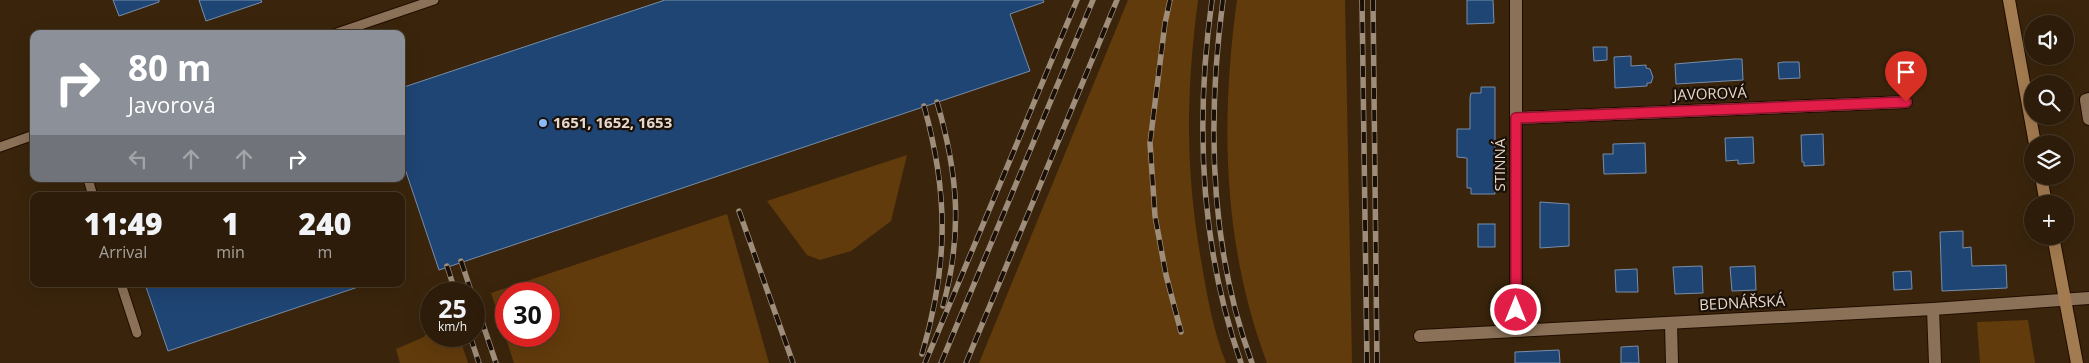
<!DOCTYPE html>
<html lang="en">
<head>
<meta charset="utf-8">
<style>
	:root { --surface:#2c1c09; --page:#342512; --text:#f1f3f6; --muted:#a6a19c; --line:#483a2a }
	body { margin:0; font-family:"Open Sans",sans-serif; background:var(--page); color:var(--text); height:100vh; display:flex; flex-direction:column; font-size:19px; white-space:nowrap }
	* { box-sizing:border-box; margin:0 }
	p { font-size:16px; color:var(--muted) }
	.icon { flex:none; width:28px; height:28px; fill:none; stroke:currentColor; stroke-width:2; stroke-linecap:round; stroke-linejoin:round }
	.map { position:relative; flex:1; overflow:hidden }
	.side { position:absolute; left:30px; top:192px; width:375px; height:95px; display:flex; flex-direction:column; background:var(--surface); border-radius:10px; box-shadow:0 5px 20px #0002,0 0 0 1px var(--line) }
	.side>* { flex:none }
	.banner { position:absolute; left:30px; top:30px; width:375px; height:152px; border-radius:10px; box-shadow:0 5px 20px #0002,0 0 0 1px var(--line); background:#8c9099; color:#fff; overflow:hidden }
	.buttons { position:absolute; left:2024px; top:15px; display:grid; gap:10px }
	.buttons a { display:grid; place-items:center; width:50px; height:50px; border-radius:50%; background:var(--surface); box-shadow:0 5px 20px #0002,0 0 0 1px var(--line); font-size:25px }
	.speed { position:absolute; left:420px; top:282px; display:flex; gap:10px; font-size:25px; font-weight:700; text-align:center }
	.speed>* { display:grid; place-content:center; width:65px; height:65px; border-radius:50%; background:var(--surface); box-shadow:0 5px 20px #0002,0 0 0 1px var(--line); line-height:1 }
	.speed small { font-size:12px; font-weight:400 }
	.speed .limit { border:8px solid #d22; background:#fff; color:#111 }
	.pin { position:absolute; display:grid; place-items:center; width:42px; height:42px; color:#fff; margin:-51px -21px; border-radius:50% 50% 50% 0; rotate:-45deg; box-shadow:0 0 5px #0007 }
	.pin .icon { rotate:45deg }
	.me { position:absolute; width:55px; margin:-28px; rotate:0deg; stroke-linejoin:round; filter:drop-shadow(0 0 4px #0008) }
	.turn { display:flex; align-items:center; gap:18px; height:105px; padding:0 15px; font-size:22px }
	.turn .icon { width:65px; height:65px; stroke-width:2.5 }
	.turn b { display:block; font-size:35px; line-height:42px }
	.lanes { display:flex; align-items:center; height:48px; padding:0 15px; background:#0003; justify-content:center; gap:25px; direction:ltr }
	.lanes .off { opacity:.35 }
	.eta { display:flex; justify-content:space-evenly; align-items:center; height:85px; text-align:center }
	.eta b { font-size:30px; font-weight:800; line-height:35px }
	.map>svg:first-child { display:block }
	.green { fill:#623b0c; fill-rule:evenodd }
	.building { fill:#1f4574; stroke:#778da9 }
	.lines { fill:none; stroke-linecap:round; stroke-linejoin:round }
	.service-casing { stroke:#210d00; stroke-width:11 }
	.minor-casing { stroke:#210d00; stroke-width:14 }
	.secondary-casing { stroke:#210d00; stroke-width:14 }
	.service { stroke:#8b7158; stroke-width:9 }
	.minor { stroke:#8b7158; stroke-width:12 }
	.secondary { stroke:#a37b50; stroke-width:12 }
	.rail-casing { stroke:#9e8d7a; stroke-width:5.5 }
	.rail { stroke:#1a1007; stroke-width:4; stroke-dasharray:11; stroke-linecap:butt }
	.route-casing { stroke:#92132f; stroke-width:12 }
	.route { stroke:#e11d48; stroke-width:9 }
	.poi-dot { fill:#88bafc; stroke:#1a1007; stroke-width:2 }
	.labels { text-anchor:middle; stroke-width:4.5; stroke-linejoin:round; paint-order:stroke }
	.street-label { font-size:15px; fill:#e7d9cb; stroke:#1a1007 }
	.poi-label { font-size:15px; font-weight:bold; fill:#e7d9cb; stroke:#1a1007; text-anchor:start }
</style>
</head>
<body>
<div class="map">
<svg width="2089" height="363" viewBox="0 0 2089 363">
	<rect width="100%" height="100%" fill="#3a250c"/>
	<g class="green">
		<path d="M1128 0H1198C1186 93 1185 167 1201 260 1207 295 1213 330 1226 363H979Z"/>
		<path d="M1237 0H1345L1352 363H1267C1223 246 1220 123 1237 0Z"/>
		<path d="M907 155 891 221 851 251 820 260 807 255 767 201Z"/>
		<path d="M727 214 769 363H514L491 293ZM506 294H549V336H506Z"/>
		<path d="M2028 320 2035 363H1980L1977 322Z"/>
		<path d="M431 323V336H459L468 363H400L396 349 424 337Z"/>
	</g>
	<g class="building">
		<path d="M113 0H159V2L119 16Z"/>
		<path d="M199 0H261L262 2 206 21Z"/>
		<path d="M665 0H1043L1044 2 1010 14 1030 71 439 270 401 157V88Z"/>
		<path d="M1467 0H1493L1494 23 1467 24Z"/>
		<path d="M1593 47H1607V60L1594 61Z"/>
		<path d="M1631 56V66L1646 65V68L1650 69 1653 77 1651 83H1647V86L1615 88 1614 57Z"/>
		<path d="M1734 59H1742L1743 80 1676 84 1675 64Z"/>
		<path d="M1783 62H1799L1800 78 1779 79 1778 63Z"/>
		<path d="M1481 87H1495V194H1471V188H1467V158L1457 157V129H1470V98L1471 93H1481Z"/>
		<path d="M1823 134 1824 165 1804 166V162H1802L1801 135Z"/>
		<path d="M1753 137 1754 163 1738 164V160L1726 161 1725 138Z"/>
		<path d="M1645 143 1646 173 1604 174 1603 154H1613V144Z"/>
		<path d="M1540 202 1569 204V246L1540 248Z"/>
		<rect x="1478" y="224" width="17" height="23"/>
		<path d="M1963 231V248L1971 247 1972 266 2006 265 2007 288 1942 291 1940 232Z"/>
		<path d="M1702 266 1703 293 1675 294 1673 267Z"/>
		<path d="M1755 266 1756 290 1732 291 1730 267Z"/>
		<path d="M1637 269 1638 292H1616L1615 270Z"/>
		<path d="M1911 271 1912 289 1894 290 1893 272Z"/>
		<path d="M145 284H360L361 286 168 351Z"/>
		<path d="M1638 346 1639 363H1621V347Z"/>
		<path d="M1559 350 1560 363H1515V352Z"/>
	</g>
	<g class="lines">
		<g class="service-casing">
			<g id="service">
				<path d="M334 34 434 0"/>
				<path d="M0 147 34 135"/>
				<path d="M88 179 93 196"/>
				<path d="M121 284 137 333"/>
			</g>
		</g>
		<g class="minor-casing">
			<g id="minor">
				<path d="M1516 0V329"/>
				<path d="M2089 99 2086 100 2089 119"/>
				<path d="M1516 118 1906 102"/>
				<path d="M1933 309 1935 363"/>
				<path d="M1671 323 1672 363"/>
				<path d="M1420 336 1933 309 2089 298"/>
			</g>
		</g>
		<g class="secondary-casing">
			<g id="secondary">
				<path d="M2009 0 2035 144"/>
				<path d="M2041 176 2046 204"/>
				<path d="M2053 236 2077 363"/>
			</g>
		</g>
		<use href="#service" class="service"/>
		<use href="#minor" class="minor"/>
		<use href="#secondary" class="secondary"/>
		<g class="rail-casing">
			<g id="rail">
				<path d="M1170 0 1165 23 1150 143 1155 216 1166 275 1181 332"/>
				<path d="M1212 0C1195 122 1200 246 1241 363"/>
				<path d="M1223 0C1207 121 1209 247 1252 363"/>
				<path d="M1362 0 1367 363"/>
				<path d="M1373 0 1377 363"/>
				<path d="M937 102C958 174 963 232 943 306"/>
				<path d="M739 211 793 363"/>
				<path d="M461 261 472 294"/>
				<path d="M447 266 456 294"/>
				<path d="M474 298 496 363"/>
				<path d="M470 336 479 363"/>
				<path d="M922 354C948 266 949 195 924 106"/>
				<path d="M925 363 1077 0"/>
				<path d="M941 363 1093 0"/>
				<path d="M966 363 1117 0"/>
			</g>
		</g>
		<use href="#rail" class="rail"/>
	</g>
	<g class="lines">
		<g class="route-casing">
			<path id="route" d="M1516 310V118L1906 102"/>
		</g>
		<use href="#route" class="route"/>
	</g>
	<circle class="poi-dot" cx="543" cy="123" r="5"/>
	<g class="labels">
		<g class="street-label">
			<text transform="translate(1710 94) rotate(-2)" y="5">JAVOROVÁ</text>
			<text transform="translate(1500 165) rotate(-90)" y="5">STINNÁ</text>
			<text transform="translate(1742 303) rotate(-3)" y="5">BEDNÁŘSKÁ</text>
		</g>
		<g class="poi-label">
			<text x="553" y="128">1651, 1652, 1653</text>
		</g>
	</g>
</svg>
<div class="buttons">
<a><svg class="icon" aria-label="sound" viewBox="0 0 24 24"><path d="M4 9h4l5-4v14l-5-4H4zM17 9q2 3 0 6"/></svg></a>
<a><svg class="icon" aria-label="search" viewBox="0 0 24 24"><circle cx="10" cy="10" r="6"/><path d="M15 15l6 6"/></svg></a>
<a><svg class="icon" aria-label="layers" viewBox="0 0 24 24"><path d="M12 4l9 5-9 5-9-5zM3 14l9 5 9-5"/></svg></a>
<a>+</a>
</div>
<div class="speed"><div>25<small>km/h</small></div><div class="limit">30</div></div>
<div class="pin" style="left:1906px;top:102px;background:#d93025"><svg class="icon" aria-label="arrive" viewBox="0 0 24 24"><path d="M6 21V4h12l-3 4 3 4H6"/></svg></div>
<svg class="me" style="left:1516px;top:310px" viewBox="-20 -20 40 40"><circle r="17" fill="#e11d48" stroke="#fff" stroke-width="3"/><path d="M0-11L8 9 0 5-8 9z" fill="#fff"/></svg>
<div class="banner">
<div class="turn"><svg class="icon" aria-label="right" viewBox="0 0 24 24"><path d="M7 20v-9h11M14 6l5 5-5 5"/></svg><div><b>80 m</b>Javorová</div></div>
<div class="lanes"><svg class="icon off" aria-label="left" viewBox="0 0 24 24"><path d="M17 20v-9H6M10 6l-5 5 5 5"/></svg><svg class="icon off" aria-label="ahead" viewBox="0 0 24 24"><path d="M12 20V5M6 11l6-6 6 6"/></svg><svg class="icon off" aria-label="ahead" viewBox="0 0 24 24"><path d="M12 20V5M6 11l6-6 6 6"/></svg><svg class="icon" aria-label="right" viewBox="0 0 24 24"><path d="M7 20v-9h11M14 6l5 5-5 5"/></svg></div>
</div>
<section class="side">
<div class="eta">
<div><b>11:49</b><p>Arrival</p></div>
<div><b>1</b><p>min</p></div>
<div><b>240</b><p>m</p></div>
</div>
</section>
</div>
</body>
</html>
